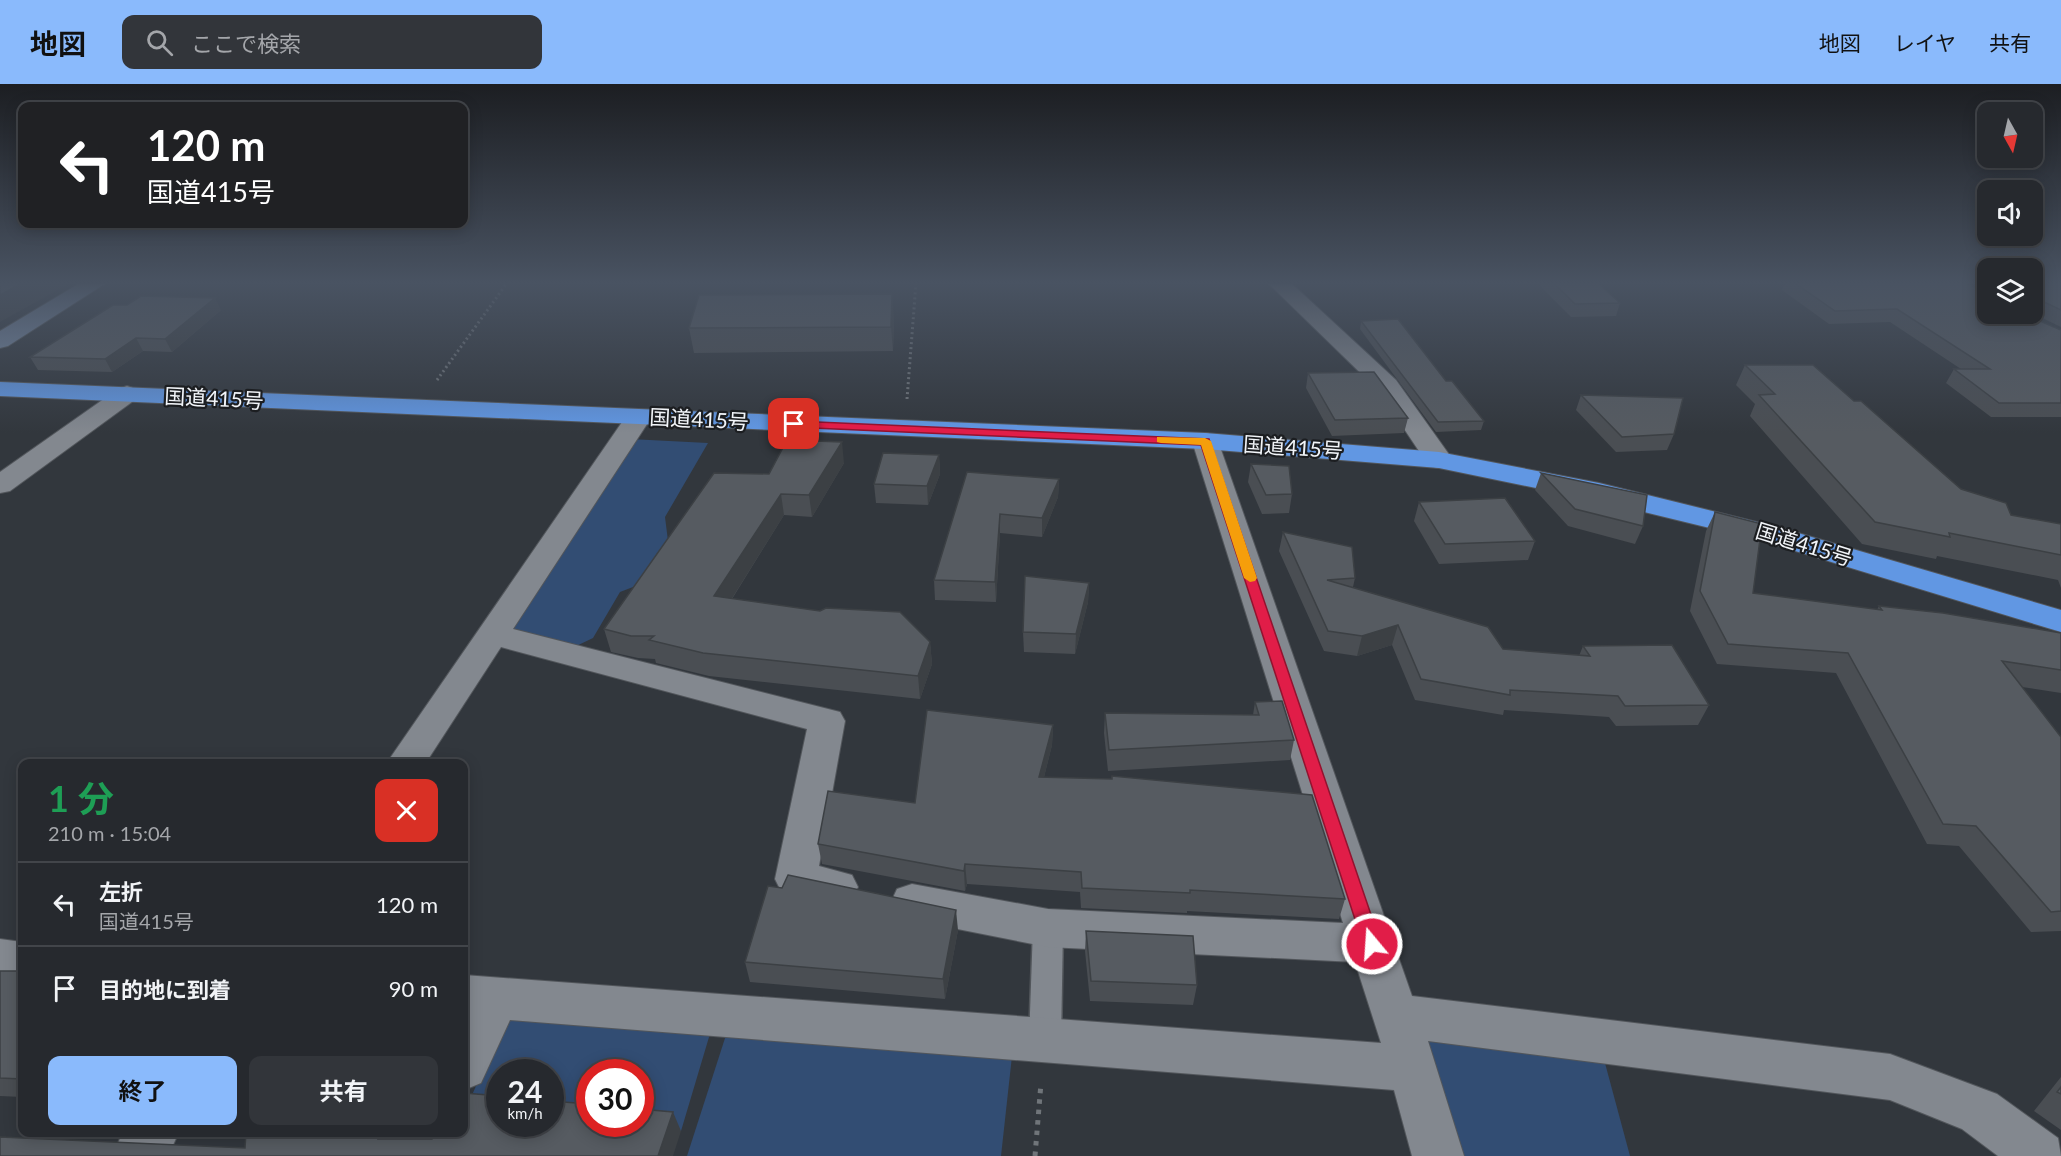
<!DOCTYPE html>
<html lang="ja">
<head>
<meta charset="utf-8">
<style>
	:root { --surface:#26292e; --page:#32353a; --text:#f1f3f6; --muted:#a4a6aa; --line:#42454a; --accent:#8abafc }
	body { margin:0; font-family:Lato,"Noto Sans JP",sans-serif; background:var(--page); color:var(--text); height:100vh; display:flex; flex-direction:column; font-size:22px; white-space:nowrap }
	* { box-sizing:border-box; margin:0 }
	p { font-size:20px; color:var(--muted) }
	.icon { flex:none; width:33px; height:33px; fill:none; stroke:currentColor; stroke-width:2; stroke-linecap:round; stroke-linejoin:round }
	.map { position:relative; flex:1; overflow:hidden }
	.drawer { position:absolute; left:18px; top:675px; width:450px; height:378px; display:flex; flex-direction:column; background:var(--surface); border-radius:12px; box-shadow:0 3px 15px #0003,0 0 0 2px var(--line) }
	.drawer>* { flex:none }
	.guide { position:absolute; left:18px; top:18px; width:450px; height:126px; border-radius:12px; box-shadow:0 3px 15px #0003,0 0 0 2px var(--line); background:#202124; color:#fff; overflow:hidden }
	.needle { width:39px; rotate:172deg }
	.controls { position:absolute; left:1977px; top:18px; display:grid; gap:12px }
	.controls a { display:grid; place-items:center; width:66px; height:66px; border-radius:12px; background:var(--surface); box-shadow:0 3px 15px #0003,0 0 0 2px var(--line); font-size:30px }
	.speed { position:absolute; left:486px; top:975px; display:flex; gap:12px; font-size:30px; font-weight:700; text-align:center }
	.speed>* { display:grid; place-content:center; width:78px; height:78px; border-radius:50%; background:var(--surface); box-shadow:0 3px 15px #0003,0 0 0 2px var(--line); line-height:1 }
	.speed small { font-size:15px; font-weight:400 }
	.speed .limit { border:9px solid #d22; background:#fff; color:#111 }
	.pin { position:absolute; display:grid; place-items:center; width:51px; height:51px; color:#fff; margin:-26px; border-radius:12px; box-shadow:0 3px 9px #0006 }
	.me { position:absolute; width:66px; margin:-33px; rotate:342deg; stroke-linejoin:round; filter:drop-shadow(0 0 4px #0008) }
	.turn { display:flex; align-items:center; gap:21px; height:126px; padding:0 30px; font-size:27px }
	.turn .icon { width:78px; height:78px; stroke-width:2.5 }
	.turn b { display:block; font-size:42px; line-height:51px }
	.round { display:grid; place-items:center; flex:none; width:63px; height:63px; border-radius:12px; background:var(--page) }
	.head { display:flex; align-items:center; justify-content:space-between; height:102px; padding:0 30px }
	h1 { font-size:36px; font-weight:700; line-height:45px; color:#1e9e55 }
	.button { display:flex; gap:12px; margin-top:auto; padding:12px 30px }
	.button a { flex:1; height:69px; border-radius:12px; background:var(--accent); color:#111; font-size:24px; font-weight:700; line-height:69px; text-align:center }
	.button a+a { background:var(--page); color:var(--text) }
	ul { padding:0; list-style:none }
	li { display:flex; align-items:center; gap:18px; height:84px; padding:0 30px; border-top:2px solid var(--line) }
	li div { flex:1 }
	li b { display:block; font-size:22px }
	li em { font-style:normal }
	header { display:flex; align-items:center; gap:36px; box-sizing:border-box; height:84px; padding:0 30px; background:var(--accent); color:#111 }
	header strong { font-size:28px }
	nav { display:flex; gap:33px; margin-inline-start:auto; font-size:21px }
	.search { width:420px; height:54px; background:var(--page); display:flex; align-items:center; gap:15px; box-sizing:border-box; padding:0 21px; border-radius:12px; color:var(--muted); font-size:22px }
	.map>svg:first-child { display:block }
	.green { fill:#324d73 }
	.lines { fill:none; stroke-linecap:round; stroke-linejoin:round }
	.lane-casing { stroke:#52565b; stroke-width:3 }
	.street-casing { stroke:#52565b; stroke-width:2 }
	.secondary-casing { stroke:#52565b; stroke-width:2 }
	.highway-casing { stroke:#52565b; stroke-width:2 }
	.path-far1 { stroke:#70757a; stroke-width:3; stroke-dasharray:2 3; stroke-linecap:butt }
	.path { stroke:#70757a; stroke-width:5; stroke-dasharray:4.5 6; stroke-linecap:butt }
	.lane { fill:#83888f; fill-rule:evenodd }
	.street { fill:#83888f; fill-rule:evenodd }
	.secondary { fill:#798ca8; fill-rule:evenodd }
	.highway { fill:#6197e3; fill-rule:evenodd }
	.wall { fill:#4a4e53 }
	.shaded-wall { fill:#3c4044 }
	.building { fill:#565b61; stroke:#3c4044; stroke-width:1.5 }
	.route { fill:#e11d48; stroke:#92132f; stroke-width:1.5 }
	.slow { fill:#f59e0b }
	.labels { text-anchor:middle; stroke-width:4.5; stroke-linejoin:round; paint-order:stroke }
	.street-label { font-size:21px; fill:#f2f5f9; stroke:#1c1e21 }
</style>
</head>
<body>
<header>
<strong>地図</strong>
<div class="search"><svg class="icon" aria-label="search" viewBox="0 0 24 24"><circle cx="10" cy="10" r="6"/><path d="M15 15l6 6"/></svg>ここで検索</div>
<nav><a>地図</a><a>レイヤ</a><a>共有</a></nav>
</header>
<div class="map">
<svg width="2061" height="1072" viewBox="0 0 2061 1072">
	<rect width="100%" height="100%" fill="#32373d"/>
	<g class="green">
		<path d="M630 355 708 359 665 433 668 457 646 498 620 508 593 554 572 564 503 547Z"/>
		<path d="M508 929 712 943 681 1047 602 1040H640V988H590L589 1038 551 1035 550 988H500L499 1030 465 1027Z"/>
		<path d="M727 948 1012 972 1001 1072H687Z"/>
		<path d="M1422 955 1602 968 1630 1072H1460Z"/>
	</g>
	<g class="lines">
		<g class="lane-casing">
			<path id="lane" d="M1048 831 1059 835 1063 844 1061 957 1057 968 1045 972 1033 968 1029 957 1033 844 1037 835Z"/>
		</g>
		<g class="street-casing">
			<g id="street">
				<path d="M1268 199H1291L1396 296 1453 376 1449 382 1439 384 1429 382 1378 306Z"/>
				<path d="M127 302 136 305 140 310 136 315 10 407 0 409V388L118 305Z"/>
				<path d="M638 326 647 328 651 334 513 545 840 628 845 637 819 782 852 791 858 803 852 815C829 823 804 815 781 807L775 795 807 645 501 563 425 680H386L629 328Z"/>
				<path d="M1205 349 1214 351 1218 357 1412 912 1890 970 1997 1010 2058 1054 2061 1072H1998L1962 1045 1890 1016 1428 957 1464 1072H1412L1394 1006 510 936 481 999 464 1006V891L1381 959 1355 878 1048 863 912 836 897 831 891 818 897 805 912 800 1048 825 1343 839 1192 357 1196 351Z"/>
				<path d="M0 855 22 858V896L0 895Z"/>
				<path d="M123 1048H179L168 1072H112Z"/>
				<path d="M404 1048H456L446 1072H394Z"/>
			</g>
		</g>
		<g class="secondary-casing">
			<path id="secondary" d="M80 199H106L8 262 0 264V247Z"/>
		</g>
		<g class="highway-casing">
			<path id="highway" d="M0 298 1205 349 1439 368 1599 399 1781 444 2061 526V548L1759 456 1599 417 1439 384 1205 365 0 312Z"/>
		</g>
		<g class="path-far1">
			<path d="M437 296 507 199"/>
			<path d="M907 315 916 199"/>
		</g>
		<path class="path" d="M1035 1072 1041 999"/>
		<use href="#lane" class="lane"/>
		<use href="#street" class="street"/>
		<use href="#secondary" class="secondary"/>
		<use href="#highway" class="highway"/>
	</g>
	<g class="wall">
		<path d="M1541 199H1598L1620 219 1616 232 1571 233 1540 202Z"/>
		<path d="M1785 199H1965L1988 230 2061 246V333H1991L1946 299 1954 285H1961L1890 238 1829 240 1782 206Z"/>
		<path d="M1973 199H1988V206Z"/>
		<path d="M2032 199H2061V243L2032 229Z"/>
		<path d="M221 226 172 268 143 267 112 288 38 286 30 273Z"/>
		<path d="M894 234 893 267 694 269 689 244Z"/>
		<path d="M1361 237 1446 297 1484 337 1481 346 1436 348 1360 245Z"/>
		<path d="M1745 281 1854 317 1961 405 2011 431 2061 440V504L2058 496 1937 472 1936 475 1862 460 1750 332 1755 320 1736 301Z"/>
		<path d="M1308 289 1408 334 1404 349 1332 352 1306 304Z"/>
		<path d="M1581 311 1674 350 1667 366 1616 368 1576 326Z"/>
		<path d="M939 371 940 390 928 421 876 419 874 400Z"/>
		<path d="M844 379 812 433 784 431 732 515 930 558 932 580 920 615 709 592 656 579 655 575 638 574 611 568 604 545 769 390Z"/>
		<path d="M1251 380 1292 410 1289 429 1262 430 1248 398Z"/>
		<path d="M967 388 1059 395 1058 413 1042 453 1000 449 996 518 935 516 934 496Z"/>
		<path d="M1541 389 1643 442 1635 460 1568 442 1535 406Z"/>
		<path d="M1419 418 1535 457 1528 476 1439 480 1414 437Z"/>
		<path d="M1715 428 1753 509 1877 526 1879 522 2061 549V609L2022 603 2061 653V847L2031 848 1959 762 1927 760 1836 589 1717 580 1690 527 1706 447Z"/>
		<path d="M1283 448 1355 494 1353 503 1503 565 1579 572 1583 562 1709 621 1698 641 1616 642 1609 633 1504 626 1503 631 1415 616 1392 561 1357 572 1324 567 1279 467Z"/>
		<path d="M1089 499 1088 518 1075 570 1024 568 1023 548Z"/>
		<path d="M1255 618 1294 656 1290 676 1108 687 1104 649 1105 629 1253 631Z"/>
		<path d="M1053 641 1052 661 1044 693 1111 695 1112 692 1345 815 1339 835 1187 827V829L1081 824 1080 808 967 800 965 807 822 780 818 760 915 719Z"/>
		<path d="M958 846 945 915 750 898 745 878Z"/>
		<path d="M1086 847 1197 901 1193 921 1090 917 1085 867Z"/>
		<path d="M0 887H22V1013L0 1012Z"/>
		<path d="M2061 993V1046L2034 1027Z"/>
	</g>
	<g class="shaded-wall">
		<path d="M22 199H70L0 238V211Z"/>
		<path d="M892 210 894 234 893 267 891 243Z"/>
		<path d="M215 214 221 226 172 268 165 255Z"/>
		<path d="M136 254 143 267 112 288 105 275Z"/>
		<path d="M842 358 844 379 812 433 809 411Z"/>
		<path d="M939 371 940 390 928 421 927 402Z"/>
		<path d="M1059 395 1058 413 1042 453V434Z"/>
		<path d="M781 410 784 431 719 535 714 512Z"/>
		<path d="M1000 430V449L996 518 995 498Z"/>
		<path d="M1089 499 1088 518 1075 570 1076 550Z"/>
		<path d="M1398 541 1392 561 1357 572 1362 552Z"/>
		<path d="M930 558 932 580 920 615 918 592Z"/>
		<path d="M1053 641 1052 661 1039 713V693Z"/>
		<path d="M965 780 967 800 965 807 964 787Z"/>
		<path d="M956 826 958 846 945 915 943 895Z"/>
		<path d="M673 1028 681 1047 673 1072H658Z"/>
		<path d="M380 1048H403L393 1072 378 1055Z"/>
	</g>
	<g class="building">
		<path d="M0 199H22L0 211Z"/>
		<path d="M1554 199H1598L1620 219 1575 220Z"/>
		<path d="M1795 199H1965L1988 209V230H2023L2061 246V319H1999L1954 285H1990L1897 225 1835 227Z"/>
		<path d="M2032 199H2061V226L2038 215H2032Z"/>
		<path d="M892 210 891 243 689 244 699 211Z"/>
		<path d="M141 212 215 214 165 255 136 254 105 275 30 273 113 221H127Z"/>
		<path d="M1398 235 1446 297H1452L1484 337 1438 338 1361 237Z"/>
		<path d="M1745 281H1813L1854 317H1861L1961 405 2006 419 2011 431 2061 440V471L1949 449 1950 453 1875 438 1759 311 1775 310Z"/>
		<path d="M1374 288 1408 334 1335 336 1308 289Z"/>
		<path d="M1581 311 1683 314 1674 350 1622 353Z"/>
		<path d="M787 356 842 358 809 411 781 410 714 512 820 527 826 524 900 528 930 558 918 592 703 569 649 556 654 552H631L604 545 714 389 769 390Z"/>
		<path d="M883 369 939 371 927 402 874 400Z"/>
		<path d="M1251 380 1289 382 1292 410 1266 411Z"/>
		<path d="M967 388 1059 395 1042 434 1000 430 995 498 934 496Z"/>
		<path d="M1541 389 1647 411 1643 442 1575 425Z"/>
		<path d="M1505 414 1535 457 1445 460 1419 418Z"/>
		<path d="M1715 428 1762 440 1753 509 1882 526 1879 522 1943 529 2061 549V586L2002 577 2061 653V827L2051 828 1976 742 1943 740 1848 569 1728 560 1700 507Z"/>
		<path d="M1283 448 1352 463 1355 494 1327 496 1488 543 1503 565 1590 572 1583 562 1672 561 1709 621 1625 622 1618 612 1510 606V611L1421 595 1398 541 1362 552 1328 547Z"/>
		<path d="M1025 492 1089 499 1076 550 1023 548Z"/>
		<path d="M1282 617 1294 656 1109 666 1105 629 1259 631 1255 618Z"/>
		<path d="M927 626 1053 641 1039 693 1112 695V692L1312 711 1345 815 1190 806V809L1082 804 1081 788 965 780 964 787 818 760 828 707 915 719Z"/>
		<path d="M788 791 956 826 943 895 745 878 768 802 782 804Z"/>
		<path d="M1086 847 1193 852 1197 901 1091 897Z"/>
		<path d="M0 887H22V995L0 994Z"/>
		<path d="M2061 1003V1010L2057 1008Z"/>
		<path d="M464 1009 500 1012V1040H550V1017L590 1020V1040H640V1025L673 1028 658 1072H0V1053L245 1064 246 1048H380L378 1055H432L436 1048H464Z"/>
	</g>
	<linearGradient id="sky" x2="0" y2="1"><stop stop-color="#1c1e22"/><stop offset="0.57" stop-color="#495362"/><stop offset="1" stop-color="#495362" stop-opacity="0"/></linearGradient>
	<rect width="2061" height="349" fill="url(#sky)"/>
	<path class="route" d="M794 337 1209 355 1381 860 1378 865 1372 867 1365 865 1363 860 1201 361 790 343V338Z"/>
	<path class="slow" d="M1157 353 1205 354 1211 357 1257 494 1255 497 1250 498 1244 494 1201 361 1161 359 1157 358Z"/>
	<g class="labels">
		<g class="street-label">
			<text transform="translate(214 315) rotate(3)" y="7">国道415号</text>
			<text transform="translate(699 336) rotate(3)" y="7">国道415号</text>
			<text transform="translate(1293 364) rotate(4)" y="7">国道415号</text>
			<text transform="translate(1804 461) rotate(17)" y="7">国道415号</text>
		</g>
	</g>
</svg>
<div class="controls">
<a><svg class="needle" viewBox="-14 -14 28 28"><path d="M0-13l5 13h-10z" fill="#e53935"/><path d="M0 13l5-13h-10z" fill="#a4a6aa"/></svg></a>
<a><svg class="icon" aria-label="sound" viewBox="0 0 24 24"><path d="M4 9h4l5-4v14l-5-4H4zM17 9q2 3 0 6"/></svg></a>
<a><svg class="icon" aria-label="layers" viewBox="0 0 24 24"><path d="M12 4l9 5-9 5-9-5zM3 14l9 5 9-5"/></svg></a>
</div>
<div class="speed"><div>24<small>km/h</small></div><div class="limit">30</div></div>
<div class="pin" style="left:794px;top:340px;background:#d93025"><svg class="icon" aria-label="arrive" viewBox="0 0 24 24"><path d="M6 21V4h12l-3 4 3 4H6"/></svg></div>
<svg class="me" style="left:1372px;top:860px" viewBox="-20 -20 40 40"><circle r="17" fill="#e11d48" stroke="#fff" stroke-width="3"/><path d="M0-11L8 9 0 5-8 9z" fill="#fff"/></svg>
<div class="guide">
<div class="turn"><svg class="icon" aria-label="left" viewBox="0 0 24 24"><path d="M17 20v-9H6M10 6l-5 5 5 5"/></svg><div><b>120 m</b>国道415号</div></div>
</div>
<section class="drawer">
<div class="head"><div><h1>1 分</h1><p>210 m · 15:04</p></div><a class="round" style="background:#d93025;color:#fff"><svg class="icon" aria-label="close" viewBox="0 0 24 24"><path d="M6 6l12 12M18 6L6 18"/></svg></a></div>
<ul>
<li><svg class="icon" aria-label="left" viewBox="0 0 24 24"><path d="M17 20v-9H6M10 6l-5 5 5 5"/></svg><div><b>左折</b><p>国道415号</p></div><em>120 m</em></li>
<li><svg class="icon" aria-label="arrive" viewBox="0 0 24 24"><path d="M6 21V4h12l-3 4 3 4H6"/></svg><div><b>目的地に到着</b></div><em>90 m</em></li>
</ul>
<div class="button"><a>終了</a><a>共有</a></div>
</section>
</div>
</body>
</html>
